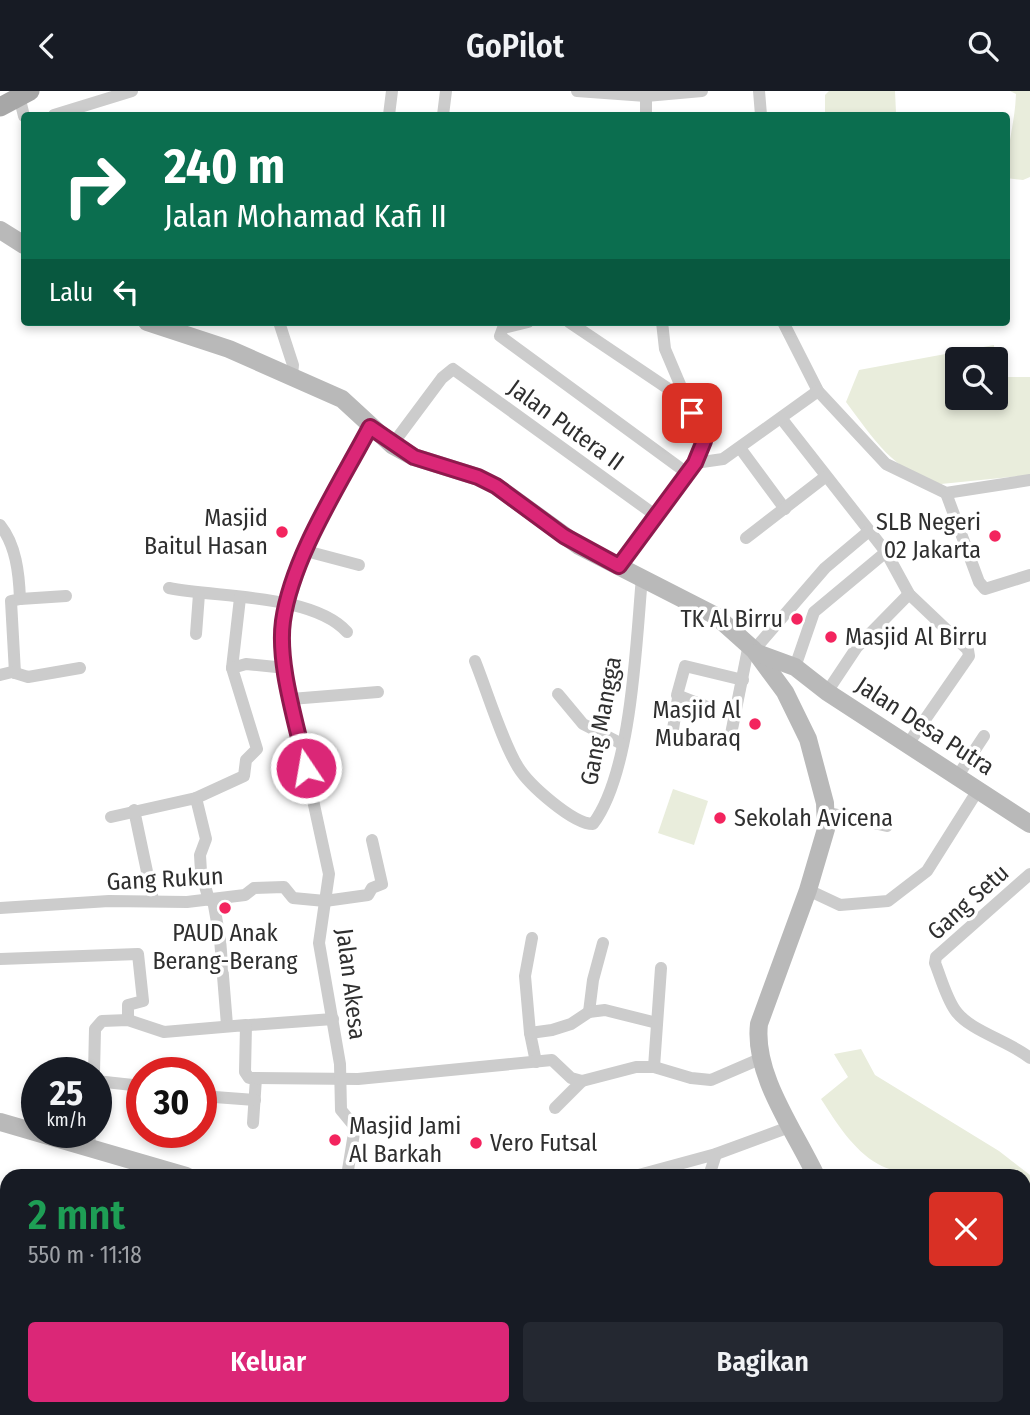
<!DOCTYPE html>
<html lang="id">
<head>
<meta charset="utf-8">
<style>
	:root { --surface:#171b24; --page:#242831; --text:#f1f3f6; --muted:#9ea1a6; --accent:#db2777 }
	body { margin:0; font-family:"Fira Sans Condensed",sans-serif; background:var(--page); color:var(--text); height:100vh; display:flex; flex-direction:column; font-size:26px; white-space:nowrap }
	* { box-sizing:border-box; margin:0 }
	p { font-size:23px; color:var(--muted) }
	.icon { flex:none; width:38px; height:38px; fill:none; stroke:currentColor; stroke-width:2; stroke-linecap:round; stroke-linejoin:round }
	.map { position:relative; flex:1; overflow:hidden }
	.drawer { position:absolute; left:0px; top:1078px; width:1031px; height:247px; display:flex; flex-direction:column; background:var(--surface); border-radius:21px 21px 0 0; box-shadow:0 4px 10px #0003 }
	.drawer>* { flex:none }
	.guide { position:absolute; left:21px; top:21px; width:989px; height:214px; border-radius:7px; box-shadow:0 4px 10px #0003; background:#0b6e4f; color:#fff; overflow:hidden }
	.tools { position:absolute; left:945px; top:256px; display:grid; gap:14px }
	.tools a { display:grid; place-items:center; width:63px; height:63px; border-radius:7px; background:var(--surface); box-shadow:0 4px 10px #0003; font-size:35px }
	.speed { position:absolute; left:21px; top:966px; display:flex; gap:14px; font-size:35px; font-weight:700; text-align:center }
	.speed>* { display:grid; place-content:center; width:91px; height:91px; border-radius:50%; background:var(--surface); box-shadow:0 4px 10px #0003; line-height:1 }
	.speed small { font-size:18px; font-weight:400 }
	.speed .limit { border:10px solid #d22; background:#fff; color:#111 }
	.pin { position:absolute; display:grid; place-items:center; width:60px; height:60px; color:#fff; margin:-30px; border-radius:14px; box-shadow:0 4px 10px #0006 }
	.me { position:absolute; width:77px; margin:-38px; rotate:348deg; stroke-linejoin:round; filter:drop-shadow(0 0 5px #0008) }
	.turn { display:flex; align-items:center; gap:24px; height:147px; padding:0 28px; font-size:32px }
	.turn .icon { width:91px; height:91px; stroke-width:2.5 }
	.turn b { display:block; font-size:49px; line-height:60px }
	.then { display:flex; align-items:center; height:66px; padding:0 28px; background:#0003; gap:14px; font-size:26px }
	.round { display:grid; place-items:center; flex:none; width:74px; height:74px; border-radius:7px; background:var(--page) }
	.overview { display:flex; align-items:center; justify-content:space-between; height:119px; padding:0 28px }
	h1 { font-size:42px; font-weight:600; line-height:52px; color:#1e9e55 }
	.action { display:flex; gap:14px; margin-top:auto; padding:14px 28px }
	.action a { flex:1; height:80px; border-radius:7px; background:var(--accent); color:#fff; font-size:28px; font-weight:600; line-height:80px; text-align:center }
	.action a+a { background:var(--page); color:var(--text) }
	header { display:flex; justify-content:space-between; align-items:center; height:91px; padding:0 28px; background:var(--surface); font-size:32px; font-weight:600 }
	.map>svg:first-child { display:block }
	.green { fill:#e9eddc }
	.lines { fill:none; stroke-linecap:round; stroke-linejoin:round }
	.street { stroke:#ccc; stroke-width:12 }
	.secondary { stroke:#b9b9b9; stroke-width:18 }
	.primary { stroke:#a7a7a7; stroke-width:19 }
	.route-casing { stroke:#8e194d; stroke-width:18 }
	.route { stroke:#db2777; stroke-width:12 }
	.poi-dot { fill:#f3245e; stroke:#fff; stroke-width:2.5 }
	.labels { text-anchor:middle; stroke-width:7; stroke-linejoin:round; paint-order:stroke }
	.street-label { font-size:24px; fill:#2f2f2f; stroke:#fff }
	.poi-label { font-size:24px; fill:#2f2f2f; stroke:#fff; text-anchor:end }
</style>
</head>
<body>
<header><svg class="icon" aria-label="back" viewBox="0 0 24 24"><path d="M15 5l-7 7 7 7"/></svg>GoPilot<svg class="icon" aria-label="search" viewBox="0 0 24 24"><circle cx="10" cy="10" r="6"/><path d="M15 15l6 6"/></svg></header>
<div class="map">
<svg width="1030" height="1324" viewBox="0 0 1030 1324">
	<rect width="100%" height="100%" fill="#fff"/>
	<g class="green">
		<path d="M829 0H895L896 22H825V4Z"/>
		<path d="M1010 0H1030V86L1023 89 1006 87C1006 58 1015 33 1016 3Z"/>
		<path d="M994 254 995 268H957V306H996V286H1030V384L941 393C893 381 874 348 846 311L859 279Z"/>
		<path d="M673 698 708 710 694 754 658 742Z"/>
		<path d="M861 958 875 984 999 1060 1030 1084V1295L1025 1288 1024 1261V1085C985 1085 911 1092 878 1073 853 1059 836 1031 821 1008L848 986 834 963Z"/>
		<path d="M584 1318H766L764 1324H594Z"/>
	</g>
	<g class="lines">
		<g class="street">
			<path d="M577 0 646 5 702 0"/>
			<path d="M759 0 761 24"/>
			<path d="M19 5 24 25"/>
			<path d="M646 5V24"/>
			<path d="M54 24 132 0"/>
			<path d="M389 24 392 0"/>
			<path d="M443 24 446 0"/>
			<path d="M279 231 293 274 292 284"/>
			<path d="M528 231 503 237 500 245 687 382"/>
			<path d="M569 231 685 309"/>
			<path d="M783 231 818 300 886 373 946 402 1030 389"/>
			<path d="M781 327 886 461 909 503 968 559 969 565 908 653"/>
			<path d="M392 354 442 287 453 278 655 424"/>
			<path d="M740 357 785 418"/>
			<path d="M695 372 723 368 818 300"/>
			<path d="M946 402 979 491 985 498 1030 484"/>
			<path d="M0 434C16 454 19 482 20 508L11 510 15 582"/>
			<path d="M746 447 825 386"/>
			<path d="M306 460 359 474"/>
			<path d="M619 475 695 372 704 350 665 258 662 231"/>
			<path d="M169 497C219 507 313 503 347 541"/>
			<path d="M20 508 66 505"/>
			<path d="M196 543 199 503"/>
			<path d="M754 559 825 477 869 440"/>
			<path d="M475 570C487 600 502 650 518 676 529 694 573 733 593 733 632 681 636 552 642 486"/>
			<path d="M795 576 814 521 886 461"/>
			<path d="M232 577 240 507"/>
			<path d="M0 584 12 581 28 586 80 577"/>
			<path d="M827 601 857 556 909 503"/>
			<path d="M558 603 583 633 622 653"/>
			<path d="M291 608 378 601"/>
			<path d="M705 615 677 604 685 575 743 589"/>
			<path d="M673 638 678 607"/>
			<path d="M730 648 749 553"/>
			<path d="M957 686 984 645"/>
			<path d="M196 707 244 685 246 669 257 658 232 577 246 573 286 577"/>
			<path d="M134 719 153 809"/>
			<path d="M825 721 887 735"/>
			<path d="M111 726 196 707 206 748 200 764 201 781 209 809"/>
			<path d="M1030 783 936 866 935 872C941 887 946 906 955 919 969 940 1010 950 1030 967"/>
			<path d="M808 799 840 814 888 810 927 780 978 699"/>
			<path d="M213 809 220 848 227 934"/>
			<path d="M0 817 109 810 187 811 245 804 254 797 284 796 293 807 325 810 368 804 372 797 382 793 372 749"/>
			<path d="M532 847 525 885 530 942 536 971"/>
			<path d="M0 868 138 863 143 910 128 914V929"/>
			<path d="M589 921 593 889 603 852"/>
			<path d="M250 934 333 928"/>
			<path d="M530 942 552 939 571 933 589 921 605 919 657 932"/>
			<path d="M654 976 661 877"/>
			<path d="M94 982 95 938 102 930 128 929 164 941 246 934 245 981 249 987H256L253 1032"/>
			<path d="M256 987 358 988 552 969 571 987 582 990 636 976H654L691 987 711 989 762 967"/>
			<path d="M96 990 142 995"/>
			<path d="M201 1005 255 1009"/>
			<path d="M555 1017 582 990"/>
			<path d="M89 1059 90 1041"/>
			<path d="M347 1085 355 1036 341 1019 340 973 319 852 329 783 287 589 282 532 306 460 370 336"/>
			<path d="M635 1085 716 1063 792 1035"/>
			<path d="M709 1085 716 1063"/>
			<path d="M0 1133 7 1134"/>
			<path d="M0 1149 7 1150"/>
			<path d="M0 1267 7 1265"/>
			<path d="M266 1324V1318"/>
			<path d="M330 1324 332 1318"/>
			<path d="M473 1324 477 1318"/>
			<path d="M562 1324 565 1318"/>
			<path d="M771 1324 773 1318"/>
			<path d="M875 1324 876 1318"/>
		</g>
		<g class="secondary">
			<path d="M0 139 24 154"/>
			<path d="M147 231 229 258 342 308 392 354 414 366 478 386 496 395 579 455 716 525 754 559 785 601 808 648 825 712 826 738 808 799 759 933C753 984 795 1040 816 1085"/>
			<path d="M757 562 795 576 827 601 1030 733"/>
			<path d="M0 1031 186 1085"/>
			<path d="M907 1318 911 1324"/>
		</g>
		<path class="primary" d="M0 16 30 0"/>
	</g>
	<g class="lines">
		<g class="route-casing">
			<path id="route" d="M306 677C297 633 277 574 283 530 292 466 340 393 370 336L414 366 478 386 496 395 564 445 619 475 695 372 704 350 692 322"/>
		</g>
		<use href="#route" class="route"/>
	</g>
	<g class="poi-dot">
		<circle cx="282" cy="441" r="7"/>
		<circle cx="995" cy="445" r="7"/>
		<circle cx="797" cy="528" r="7"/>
		<circle cx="831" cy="546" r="7"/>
		<circle cx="755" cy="633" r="7"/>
		<circle cx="720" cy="727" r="7"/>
		<circle cx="225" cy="817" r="7"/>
		<circle cx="335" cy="1049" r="7"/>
		<circle cx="476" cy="1052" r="7"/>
	</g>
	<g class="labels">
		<g class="street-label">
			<text transform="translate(566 334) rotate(36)" y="8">Jalan Putera II</text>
			<text transform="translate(601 630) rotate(-79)" y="8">Gang Mangga</text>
			<text transform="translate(925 635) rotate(33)" y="8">Jalan Desa Putra</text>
			<text transform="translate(165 788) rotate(-3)" y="8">Gang Rukun</text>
			<text transform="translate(968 811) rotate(-42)" y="8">Gang Setu</text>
			<text transform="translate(351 893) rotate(83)" y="8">Jalan Akesa</text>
		</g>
		<g class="poi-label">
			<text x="268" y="435">Masjid<tspan x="268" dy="28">Baitul Hasan</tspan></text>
			<text x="981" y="439">SLB Negeri<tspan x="981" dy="28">02 Jakarta</tspan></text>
			<text x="783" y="536">TK Al Birru</text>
			<text x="845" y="554" text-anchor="start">Masjid Al Birru</text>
			<text x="741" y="627">Masjid Al<tspan x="741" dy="28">Mubaraq</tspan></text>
			<text x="734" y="735" text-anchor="start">Sekolah Avicena</text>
			<text x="225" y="850" text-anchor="middle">PAUD Anak<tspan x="225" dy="28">Berang-Berang</tspan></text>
			<text x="349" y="1043" text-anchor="start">Masjid Jami<tspan x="349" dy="28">Al Barkah</tspan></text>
			<text x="490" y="1060" text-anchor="start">Vero Futsal</text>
		</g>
	</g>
</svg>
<div class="tools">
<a><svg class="icon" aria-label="search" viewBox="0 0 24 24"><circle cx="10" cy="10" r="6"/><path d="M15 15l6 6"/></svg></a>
</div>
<div class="speed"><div>25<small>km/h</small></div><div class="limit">30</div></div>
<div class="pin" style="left:692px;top:322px;background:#d93025"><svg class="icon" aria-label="arrive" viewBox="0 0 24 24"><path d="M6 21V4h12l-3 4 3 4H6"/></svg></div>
<svg class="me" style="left:306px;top:677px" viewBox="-20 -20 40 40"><circle r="17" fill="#db2777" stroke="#fff" stroke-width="3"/><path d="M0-11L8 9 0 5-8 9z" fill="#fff"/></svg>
<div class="guide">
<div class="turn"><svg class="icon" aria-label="right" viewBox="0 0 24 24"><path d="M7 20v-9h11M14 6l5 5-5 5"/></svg><div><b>240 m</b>Jalan Mohamad Kafi II</div></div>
<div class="then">Lalu<svg class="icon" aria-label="left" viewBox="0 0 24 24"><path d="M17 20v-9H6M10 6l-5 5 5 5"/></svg></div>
</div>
<section class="drawer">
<div class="overview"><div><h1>2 mnt</h1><p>550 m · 11:18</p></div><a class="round" style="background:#d93025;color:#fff"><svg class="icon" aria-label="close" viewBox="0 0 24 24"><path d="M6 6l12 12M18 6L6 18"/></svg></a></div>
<div class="action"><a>Keluar</a><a>Bagikan</a></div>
</section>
</div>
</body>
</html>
